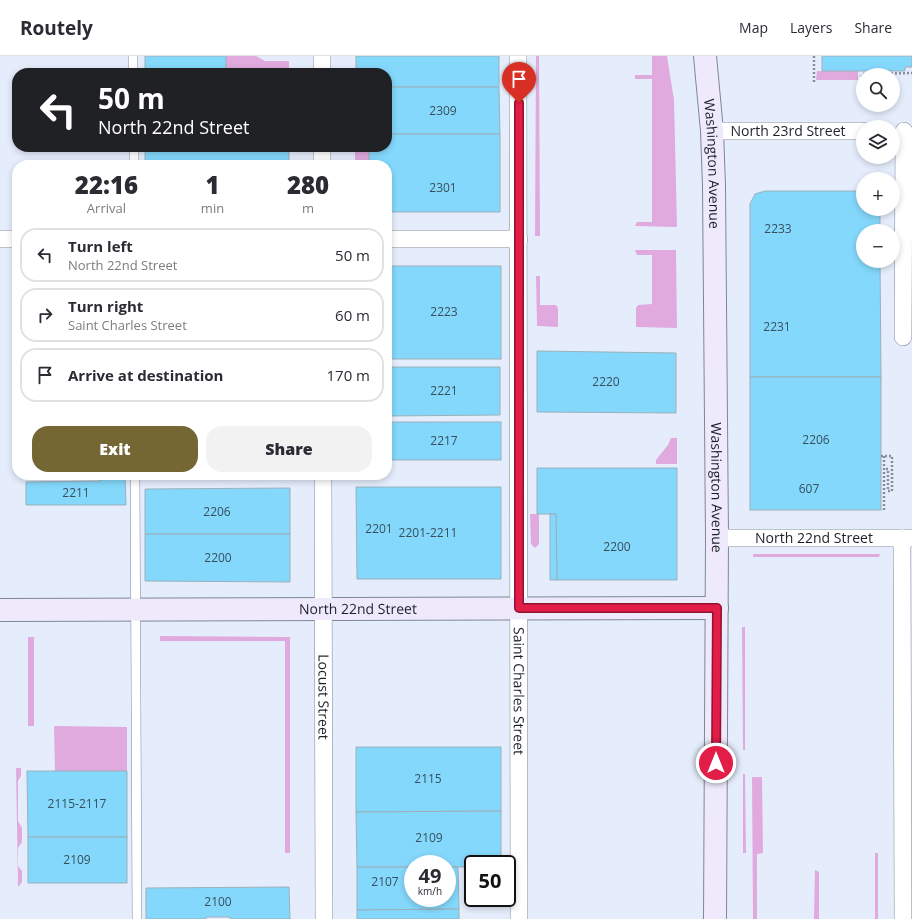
<!DOCTYPE html>
<html lang="en">
<head>
<meta charset="utf-8">
<style>
	:root { --surface:#fff; --page:#f2f2f3; --text:#2b2b33; --muted:#7c7c81; --line:#e1e1e2; --accent:#756734 }
	body { margin:0; font-family:"Open Sans",sans-serif; background:var(--page); color:var(--text); height:100vh; display:flex; flex-direction:column; font-size:15px; white-space:nowrap }
	* { box-sizing:border-box; margin:0 }
	p { font-size:13px; color:var(--muted) }
	.icon { flex:none; width:22px; height:22px; fill:none; stroke:currentColor; stroke-width:2; stroke-linecap:round; stroke-linejoin:round }
	.map { position:relative; flex:1; overflow:hidden }
	.drawer { position:absolute; left:12px; top:104px; width:380px; height:320px; display:flex; flex-direction:column; background:var(--surface); border-radius:16px; box-shadow:0 2px 6px #0003 }
	.drawer>* { flex:none }
	.hud { position:absolute; left:12px; top:12px; width:380px; height:84px; border-radius:16px; box-shadow:0 2px 6px #0003; background:#202124; color:#fff; overflow:hidden }
	.controls { position:absolute; left:856px; top:12px; display:grid; gap:8px }
	.controls a { display:grid; place-items:center; width:44px; height:44px; border-radius:50%; background:var(--surface); box-shadow:0 2px 6px #0003; font-size:20px }
	.speed { position:absolute; left:404px; top:799px; display:flex; gap:8px; font-size:20px; font-weight:700; text-align:center }
	.speed>* { display:grid; place-content:center; width:52px; height:52px; border-radius:50%; background:var(--surface); box-shadow:0 2px 6px #0003; line-height:1 }
	.speed small { font-size:10px; font-weight:400 }
	.speed .limit { border:2px solid #111; border-radius:6px; background:#fff; color:#111 }
	.pin { position:absolute; display:grid; place-items:center; width:34px; height:34px; color:#fff; margin:-41px -17px; border-radius:50% 50% 50% 0; rotate:-45deg; box-shadow:0 0 4px #0007 }
	.pin .icon { rotate:45deg }
	.me { position:absolute; width:44px; margin:-22px; rotate:0deg; stroke-linejoin:round; filter:drop-shadow(0 0 3px #0008) }
	.turn { display:flex; align-items:center; gap:14px; height:84px; padding:0 20px; font-size:18px }
	.turn .icon { width:52px; height:52px; stroke-width:2.5 }
	.turn b { display:block; font-size:28px; line-height:34px }
	.eta { display:flex; justify-content:space-evenly; align-items:center; height:68px; text-align:center }
	.eta b { font-size:24px; font-weight:800; line-height:28px }
	.action { display:flex; gap:8px; margin-top:auto; padding:8px 20px }
	.action a { flex:1; height:46px; border-radius:16px; background:var(--accent); color:#fff; font-size:16px; font-weight:800; line-height:46px; text-align:center }
	.action a+a { background:var(--page); color:var(--text) }
	ul { padding:0; list-style:none }
	li { display:flex; align-items:center; gap:12px; height:54px; margin:0 8px 6px; padding:0 12px; border:2px solid var(--line); border-radius:16px }
	li div { flex:1 }
	li b { display:block; font-size:15px }
	li em { font-style:normal }
	header { display:flex; align-items:center; gap:24px; box-sizing:border-box; height:56px; padding:0 20px; background:var(--surface); border-bottom:1px solid var(--line) }
	header strong { font-size:19px }
	nav { display:flex; gap:22px; margin-inline-start:auto; font-size:14px }
	.map>svg:first-child { display:block }
	.green { fill:#e0aade }
	.building { fill:#84d8fc; stroke:#9bb0bb }
	.lines { fill:none; stroke-linecap:round; stroke-linejoin:round }
	.lane-casing { stroke:#7d8797; stroke-width:10 }
	.street-casing { stroke:#7d8797; stroke-width:18 }
	.secondary-casing { stroke:#7d8797; stroke-width:24 }
	.path { stroke:#878d98; stroke-width:2.5; stroke-dasharray:2 2; stroke-linecap:butt }
	.lane { stroke:#fff; stroke-width:9 }
	.street { stroke:#fff; stroke-width:17 }
	.secondary { stroke:#eeeafc; stroke-width:22 }
	.route-casing { stroke:#92132f; stroke-width:10 }
	.route { stroke:#e11d48; stroke-width:7 }
	.labels { text-anchor:middle; stroke-width:4; stroke-linejoin:round; paint-order:stroke }
	.number-label { font-size:12px; fill:#374f5c }
	.street-label { font-size:14px; fill:#1d2127; stroke:#e5edfc }
</style>
</head>
<body>
<header>
<strong>Routely</strong>
<nav><a>Map</a><a>Layers</a><a>Share</a></nav>
</header>
<div class="map">
<svg width="912" height="863" viewBox="0 0 912 863">
	<rect width="100%" height="100%" fill="#e5edfc"/>
	<g class="green">
		<path d="M226 0H256L265 5H289V13L226 14Z"/>
		<path d="M536 0H539L540 180H535Z"/>
		<path d="M652 0H667L674 44 677 171 635 170 637 166H652V23H635V19H652Z"/>
		<path d="M817 15H858V24H816Z"/>
		<rect x="355" y="91" width="14" height="18"/>
		<path d="M635 194H676L677 272 636 271V252L638 249 652 248V199H637Z"/>
		<path d="M536 220H540V249H556L558 252V271L537 270Z"/>
		<path d="M671 382H677V408H656V404L668 389Z"/>
		<path d="M530 458H539V488L535 492 531 488Z"/>
		<path d="M753 498H880L879 501H753Z"/>
		<path d="M742 571H745V694H743Z"/>
		<path d="M160 580 290 581V797H285V585H160Z"/>
		<rect x="28" y="581" width="6" height="89"/>
		<path d="M54 670 127 671V715H55Z"/>
		<path d="M16 712H21V720L18 725V765L22 772V786L18 792V810L22 815V826L18 831Z"/>
		<path d="M743 718H745L746 797H743Z"/>
		<path d="M752 721H762L763 797 757 798V863H753Z"/>
		<rect x="875" y="797" width="3" height="66"/>
		<path d="M815 814 819 816V863H814Z"/>
	</g>
	<g class="building">
		<path d="M145 0H226V14L289 13V17H145Z"/>
		<path d="M356 0H499V31H387V17H356Z"/>
		<path d="M822 0H912V11H905V15H822Z"/>
		<path d="M387 31H499L500 78H387Z"/>
		<path d="M387 78H500V156H387V109H369V91H387Z"/>
		<rect x="145" y="91" width="144" height="18"/>
		<path d="M765 135H863V153H880V175H863V205H880L881 321H750V148L755 138Z"/>
		<rect x="387" y="210" width="114" height="93"/>
		<path d="M537 295 676 297V357L537 356Z"/>
		<path d="M387 311H500V359L387 360Z"/>
		<rect x="750" y="321" width="131" height="133"/>
		<rect x="387" y="366" width="114" height="38"/>
		<path d="M537 412H677V524H557L556 458H537Z"/>
		<path d="M100 419H125L126 449H26V426L100 425Z"/>
		<path d="M356 431H501V523H357Z"/>
		<path d="M290 432V478H145V433Z"/>
		<path d="M550 458H556L557 524H550Z"/>
		<path d="M145 478H290V526L145 525Z"/>
		<path d="M356 691H501V755L356 756Z"/>
		<path d="M27 715H127V781H28Z"/>
		<path d="M501 755V808H473V811H447V808H413V811H357L356 756Z"/>
		<rect x="28" y="781" width="99" height="46"/>
		<path d="M357 811H413V842H447V811H458L459 853 357 854Z"/>
		<path d="M289 831 290 863H230V861H206V863H146V832Z"/>
		<path d="M459 853V863H357V854Z"/>
	</g>
	<g class="lines">
		<g class="lane-casing">
			<g id="lane">
				<path d="M133 0V17"/>
				<path d="M134 91V109"/>
				<path d="M135 419 137 863"/>
			</g>
		</g>
		<g class="street-casing">
			<g id="street">
				<path id="s1" d="M518 0 519 863"/>
				<path d="M322 17V0"/>
				<path id="s2" d="M712 75H863"/>
				<path d="M322 109V91"/>
				<path d="M0 183H17"/>
				<path d="M387 183H519"/>
				<path d="M903 281 904 75"/>
				<path id="s3" d="M323 419 324 863"/>
				<path id="s4" d="M717 482H912"/>
				<path d="M902 482 903 863"/>
			</g>
		</g>
		<g class="secondary-casing">
			<g id="secondary">
				<path id="s5" d="M705 0 712 75 714 130 717 482 715 863"/>
				<path id="s6" d="M0 554 717 552"/>
			</g>
		</g>
		<g class="path">
			<path d="M814 0V26"/>
			<path d="M862 45V18L912 17"/>
			<path d="M881 400H892V435H888V413H884"/>
			<path d="M884 400V455"/>
		</g>
		<use href="#lane" class="lane"/>
		<use href="#street" class="street"/>
		<use href="#secondary" class="secondary"/>
	</g>
	<g class="lines">
		<g class="route-casing">
			<path id="route" d="M519 47V552H717L716 707"/>
		</g>
		<use href="#route" class="route"/>
	</g>
	<g class="labels">
		<g class="number-label">
			<text x="443" y="59">2309</text>
			<text x="443" y="136">2301</text>
			<text x="778" y="177">2233</text>
			<text x="444" y="260">2223</text>
			<text x="777" y="275">2231</text>
			<text x="606" y="330">2220</text>
			<text x="444" y="339">2221</text>
			<text x="816" y="388">2206</text>
			<text x="444" y="389">2217</text>
			<text x="809" y="437">607</text>
			<text x="76" y="441">2211</text>
			<text x="217" y="460">2206</text>
			<text x="379" y="477">2201</text>
			<text x="428" y="481">2201-2211</text>
			<text x="617" y="495">2200</text>
			<text x="218" y="506">2200</text>
			<text x="428" y="727">2115</text>
			<text x="77" y="752">2115-2117</text>
			<text x="429" y="786">2109</text>
			<text x="77" y="808">2109</text>
			<text x="385" y="830">2107</text>
			<text x="218" y="850">2100</text>
		</g>
		<g class="street-label">
			<text dy="5" stroke="none"><textPath href="#s2" startOffset="76">North 23rd Street</textPath></text>
			<text dy="5" stroke="none"><textPath href="#s5" startOffset="108">Washington Avenue</textPath></text>
			<text dy="5" stroke="none"><textPath href="#s5" startOffset="432">Washington Avenue</textPath></text>
			<text dy="5" stroke="none"><textPath href="#s4" startOffset="97">North 22nd Street</textPath></text>
			<text dy="5" stroke="none"><textPath href="#s6" startOffset="358">North 22nd Street</textPath></text>
			<text dy="5" stroke="none"><textPath href="#s1" startOffset="635">Saint Charles Street</textPath></text>
			<text dy="5" stroke="none"><textPath href="#s3" startOffset="222">Locust Street</textPath></text>
		</g>
	</g>
</svg>
<div class="controls">
<a><svg class="icon" aria-label="search" viewBox="0 0 24 24"><circle cx="10" cy="10" r="6"/><path d="M15 15l6 6"/></svg></a>
<a><svg class="icon" aria-label="layers" viewBox="0 0 24 24"><path d="M12 4l9 5-9 5-9-5zM3 14l9 5 9-5"/></svg></a>
<a>+</a>
<a>−</a>
</div>
<div class="speed"><div>49<small>km/h</small></div><div class="limit">50</div></div>
<div class="pin" style="left:519px;top:47px;background:#d93025"><svg class="icon" aria-label="arrive" viewBox="0 0 24 24"><path d="M6 21V4h12l-3 4 3 4H6"/></svg></div>
<svg class="me" style="left:716px;top:707px" viewBox="-20 -20 40 40"><circle r="17" fill="#e11d48" stroke="#fff" stroke-width="3"/><path d="M0-11L8 9 0 5-8 9z" fill="#fff"/></svg>
<div class="hud">
<div class="turn"><svg class="icon" aria-label="left" viewBox="0 0 24 24"><path d="M17 20v-9H6M10 6l-5 5 5 5"/></svg><div><b>50 m</b>North 22nd Street</div></div>
</div>
<section class="drawer">
<div class="eta">
<div><b>22:16</b><p>Arrival</p></div>
<div><b>1</b><p>min</p></div>
<div><b>280</b><p>m</p></div>
</div>
<ul>
<li><svg class="icon" aria-label="left" viewBox="0 0 24 24"><path d="M17 20v-9H6M10 6l-5 5 5 5"/></svg><div><b>Turn left</b><p>North 22nd Street</p></div><em>50 m</em></li>
<li><svg class="icon" aria-label="right" viewBox="0 0 24 24"><path d="M7 20v-9h11M14 6l5 5-5 5"/></svg><div><b>Turn right</b><p>Saint Charles Street</p></div><em>60 m</em></li>
<li><svg class="icon" aria-label="arrive" viewBox="0 0 24 24"><path d="M6 21V4h12l-3 4 3 4H6"/></svg><div><b>Arrive at destination</b></div><em>170 m</em></li>
</ul>
<div class="action"><a>Exit</a><a>Share</a></div>
</section>
</div>
</body>
</html>
